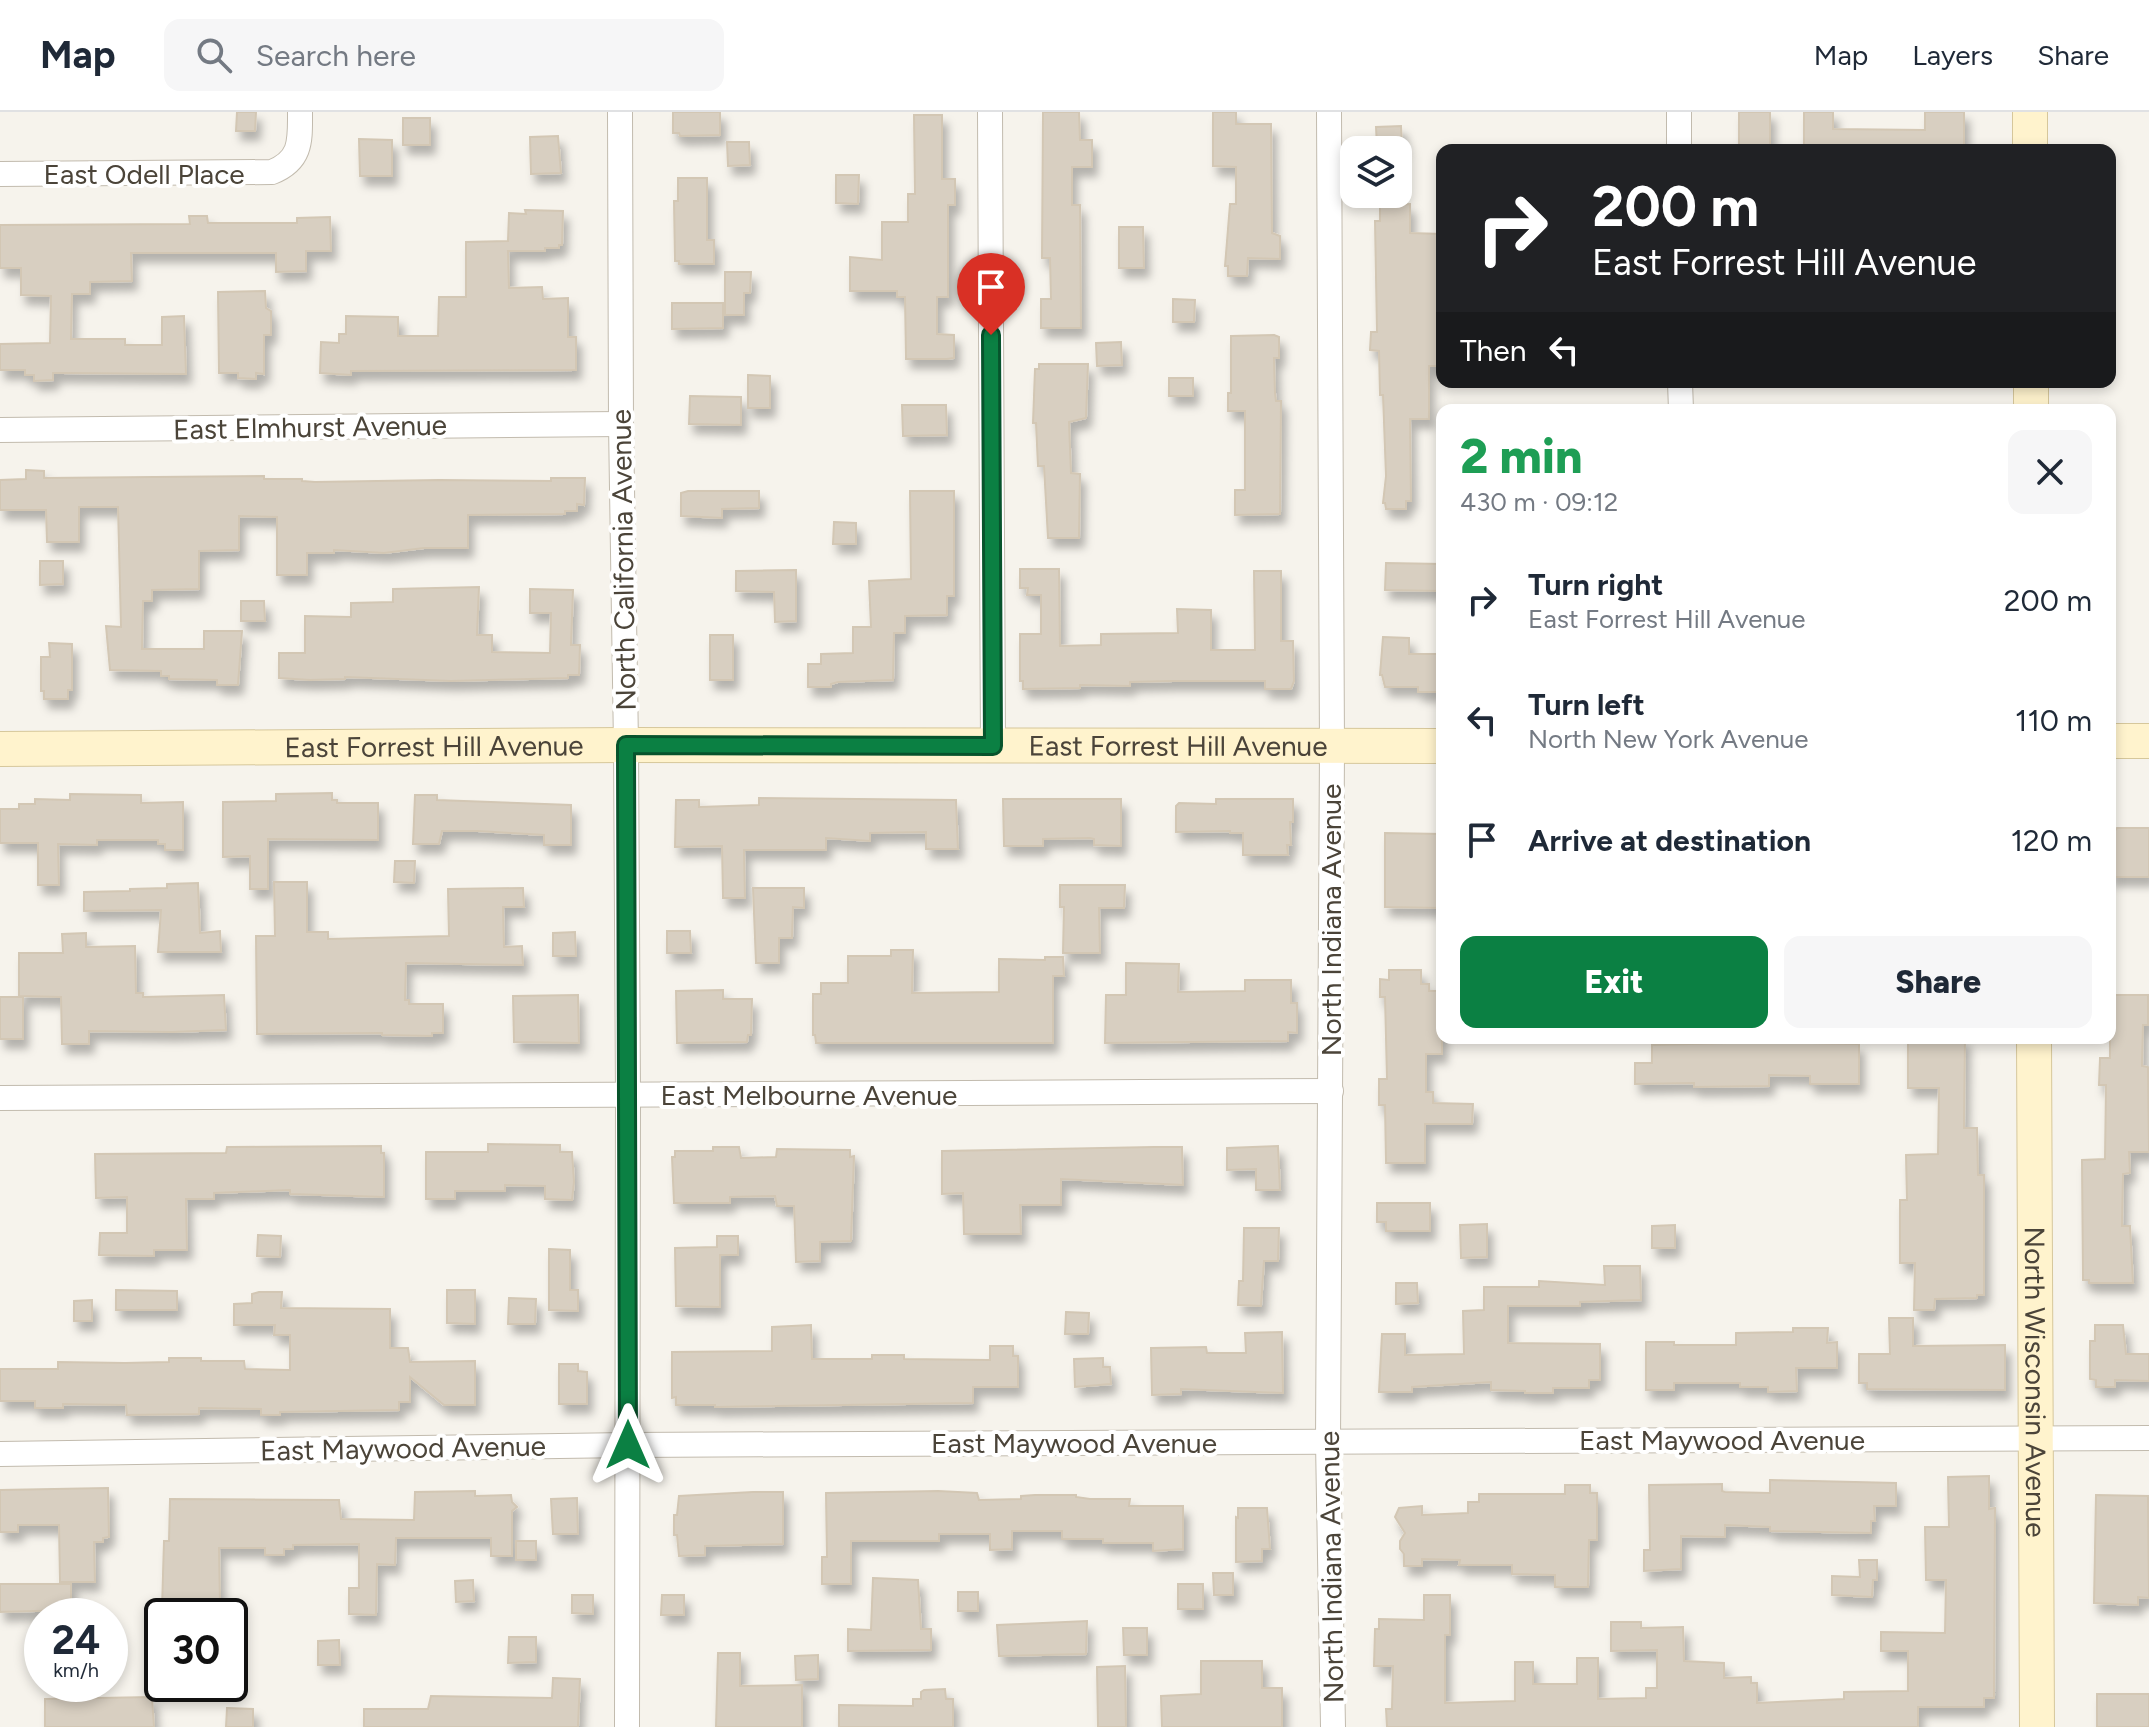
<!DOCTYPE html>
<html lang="en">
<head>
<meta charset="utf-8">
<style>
	:root { --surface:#fff; --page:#f6f6f7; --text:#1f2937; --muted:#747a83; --line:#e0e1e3; --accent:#0b8043 }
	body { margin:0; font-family:Figtree,sans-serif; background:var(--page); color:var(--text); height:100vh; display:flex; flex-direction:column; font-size:30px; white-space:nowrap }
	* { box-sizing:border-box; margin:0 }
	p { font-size:26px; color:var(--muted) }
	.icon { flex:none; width:44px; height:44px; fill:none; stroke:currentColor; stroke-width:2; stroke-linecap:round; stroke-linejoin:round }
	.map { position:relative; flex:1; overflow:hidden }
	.details { position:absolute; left:1436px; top:292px; width:680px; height:640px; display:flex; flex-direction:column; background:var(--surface); border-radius:16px; box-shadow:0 4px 12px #0003 }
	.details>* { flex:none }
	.guide { position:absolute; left:1436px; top:32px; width:680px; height:244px; border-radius:16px; box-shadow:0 4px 12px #0003; background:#202124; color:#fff; overflow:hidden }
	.fabs { position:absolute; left:1340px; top:24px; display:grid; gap:16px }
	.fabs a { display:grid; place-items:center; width:72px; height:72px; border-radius:16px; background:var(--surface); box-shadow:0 4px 12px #0003; font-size:40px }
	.speed { position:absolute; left:24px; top:1486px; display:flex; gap:16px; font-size:40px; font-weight:700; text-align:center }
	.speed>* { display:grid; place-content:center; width:104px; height:104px; border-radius:50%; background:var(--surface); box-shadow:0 4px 12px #0003; line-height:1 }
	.speed small { font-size:20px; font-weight:400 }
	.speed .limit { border:4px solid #111; border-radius:12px; background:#fff; color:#111 }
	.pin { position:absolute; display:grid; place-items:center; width:68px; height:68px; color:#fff; margin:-82px -34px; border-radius:50% 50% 50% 0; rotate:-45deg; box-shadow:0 0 8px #0007 }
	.pin .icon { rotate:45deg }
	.me { position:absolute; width:88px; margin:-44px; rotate:0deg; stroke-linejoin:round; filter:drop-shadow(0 0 6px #0008) }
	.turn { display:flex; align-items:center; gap:28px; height:168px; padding:0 24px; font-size:36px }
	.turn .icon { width:104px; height:104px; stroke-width:2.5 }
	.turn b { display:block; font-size:56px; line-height:68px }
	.then { display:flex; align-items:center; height:76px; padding:0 24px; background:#0003; gap:16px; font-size:30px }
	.round { display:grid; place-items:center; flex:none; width:84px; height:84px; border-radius:16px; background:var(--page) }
	.head { display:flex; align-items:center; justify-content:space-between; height:136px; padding:0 24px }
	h1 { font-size:48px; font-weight:800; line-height:60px; color:#1e9e55 }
	.action { display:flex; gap:16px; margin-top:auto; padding:16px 24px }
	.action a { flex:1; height:92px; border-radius:16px; background:var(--accent); color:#fff; font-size:32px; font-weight:800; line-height:92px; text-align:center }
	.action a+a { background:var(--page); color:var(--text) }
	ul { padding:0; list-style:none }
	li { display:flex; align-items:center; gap:24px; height:120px; padding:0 24px }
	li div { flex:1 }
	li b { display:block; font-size:30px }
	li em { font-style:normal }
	header { display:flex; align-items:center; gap:48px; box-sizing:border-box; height:112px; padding:0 40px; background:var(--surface); border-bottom:2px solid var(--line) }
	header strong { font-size:38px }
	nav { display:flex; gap:44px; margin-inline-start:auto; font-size:28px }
	.search { width:560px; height:72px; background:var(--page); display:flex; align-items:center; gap:20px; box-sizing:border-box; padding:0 28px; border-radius:16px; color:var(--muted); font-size:30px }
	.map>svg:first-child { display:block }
	.building { fill:#d8cfc1; stroke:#d3c7b4; stroke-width:2; filter:url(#shadow) }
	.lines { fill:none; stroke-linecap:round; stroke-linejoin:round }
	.street-casing { stroke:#c2bbae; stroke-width:26 }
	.secondary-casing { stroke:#d6c79b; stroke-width:36 }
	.street { stroke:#fff; stroke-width:24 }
	.secondary { stroke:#fff3cd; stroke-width:34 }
	.route-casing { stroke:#07532c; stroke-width:20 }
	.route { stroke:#0b8043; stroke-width:14 }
	.labels { text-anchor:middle; stroke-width:8; stroke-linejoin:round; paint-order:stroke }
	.street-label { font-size:28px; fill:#4b4439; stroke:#fff }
</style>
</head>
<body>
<header>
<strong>Map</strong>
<div class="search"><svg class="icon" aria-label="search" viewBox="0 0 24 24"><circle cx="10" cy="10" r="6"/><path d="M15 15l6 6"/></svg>Search here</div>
<nav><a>Map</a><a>Layers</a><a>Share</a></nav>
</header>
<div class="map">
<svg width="2149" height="1615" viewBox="0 0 2149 1615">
	<defs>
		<filter id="shadow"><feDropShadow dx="5" dy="9" stdDeviation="4" flood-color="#0004"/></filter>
	</defs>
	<rect width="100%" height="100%" fill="#f6f3ec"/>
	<g class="building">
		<path d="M237 0H256L255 19H236Z"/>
		<path d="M673 0H720V23L680 24 679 21H673Z"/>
		<path d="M1043 0H1079L1080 28H1092V55H1072V93H1080L1081 216H1041V187H1051L1050 146H1042Z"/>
		<path d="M1213 0H1236V12H1271L1272 121 1280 124V147L1248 146 1247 164H1228V154H1225L1230 92H1236V55L1213 54Z"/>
		<rect x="1739" y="0" width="31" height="38"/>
		<path d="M1804 0H1833V17L1925 18V0H1964V38L1804 37Z"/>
		<path d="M914 3H942V67H955V93H948V185H937V222L954 223V246L947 247H906L905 185H897V179H850V145L882 148V110H908V82H915Z"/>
		<rect x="403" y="6" width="27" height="27"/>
		<path d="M1401 14 1402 34 1377 35 1376 15Z"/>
		<path d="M558 24 561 61 531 62 530 25Z"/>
		<path d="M359 27 392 28V64H360Z"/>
		<path d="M727 30H749L750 53 728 54Z"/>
		<path d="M836 63H859L858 92 836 91Z"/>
		<path d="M678 66H707V128H714V152H679V149H675L674 89H678Z"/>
		<path d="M1410 92V121L1442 122V254H1429V307H1410L1411 389H1406V397H1386L1385 391H1383L1386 364 1383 283H1380L1379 239 1370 238 1371 220H1377L1375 109H1380V93Z"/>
		<path d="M525 98 563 99 562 133H559V136H545V139H508L509 176 542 175 543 187 568 186V225H576V258L351 259V263L320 261 321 230 339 231V222H346V204L398 205V224H438L439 185H466V130L508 129 509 101 526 102Z"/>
		<path d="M189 104H207L208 111H297V106L330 105 331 139H306V159L276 160V141H131L132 169 90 170V182H72L71 227H125V233H162V205L184 204 186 262 61 261H53V268L34 269V263H25V258H0V232L50 231 51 184 21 183V156H0V113L190 112Z"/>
		<path d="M1119 115H1143L1144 156H1119Z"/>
		<path d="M725 160H751L750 181H744V203H725Z"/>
		<path d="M265 179 266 196 271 199V223H264V262L256 261V267L238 266V261H219L218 180Z"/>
		<path d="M1173 187 1195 188 1194 210H1173Z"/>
		<path d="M672 191H723V216L672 217Z"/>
		<path d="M1274 223 1279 225V246H1274L1275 281 1276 289H1281L1280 402 1235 403V378H1245V299H1228V281H1231V224Z"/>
		<path d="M1121 230 1122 253 1097 254 1096 231Z"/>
		<path d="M1039 252H1088L1086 306 1069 310 1071 361 1080 362 1079 426H1048L1044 354H1038L1036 311H1033L1035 257H1039Z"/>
		<path d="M748 263 770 264V296H748Z"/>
		<rect x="1169" y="266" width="24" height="18"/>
		<path d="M690 284 741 285V313L689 312Z"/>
		<path d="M902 293H946L947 323 903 324Z"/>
		<path d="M26 358 44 359V366L264 364V367H302V369L315 370 439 368 551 369V366H585L584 393 577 392V399H565V402L468 403V436H424L384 441 334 438V441H307V463H277V405L239 404V438L199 439V477L152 478V489H143L142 537H204V519H242L238 573H217V568L169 567V564H161V559L110 558 106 514 121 515 118 395H79V430H47L46 398H0V368L26 367Z"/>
		<path d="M688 379H759V396L722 397V406L681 404V381Z"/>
		<path d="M910 379H954V484H947V503L905 504V521H894L893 568 838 570 831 572V575H808V552H821V542L853 541V515H871L869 469 911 467Z"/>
		<path d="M834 410 856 411V432H833Z"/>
		<path d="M40 449H63V472L40 473Z"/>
		<path d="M1386 451 1442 452V479L1385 478Z"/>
		<path d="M1020 457H1059L1060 534 1101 533V522L1178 521 1177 497 1211 498V538H1255L1254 459H1281V529H1293L1294 569 1291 577H1265V569H1173L1130 570V574L1080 573V576L1023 577V569H1020V522H1041V483H1027L1028 476H1020Z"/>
		<path d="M796 458V509L775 510 774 480 736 479V459Z"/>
		<path d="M479 475 477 523H492V540L550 541 551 501H530V477L573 478 571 533H580L579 563H568V566L451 569 345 565V567L310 568 279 566V541H305V504L351 505V491L393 490V477Z"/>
		<path d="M241 489H264L265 509H241Z"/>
		<rect x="710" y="523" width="23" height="45"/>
		<path d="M1383 525 1409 526V542H1440L1437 580H1418V575H1385L1382 563H1380Z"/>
		<path d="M49 531 72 532V578H68V587H44V579H41V545H50Z"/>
		<path d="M332 681V688H337V691H378V728L268 727V777H250V744L223 745V690L276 689V682Z"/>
		<path d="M70 682 141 683V691L183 690V738H165V732H158V728H97V733L58 732 59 773H38V731H0V697H19V692H35V687L70 688Z"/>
		<path d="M415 683H437V688L571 693V733H544V723L478 719H442L439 732H413Z"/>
		<path d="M759 686 956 688 958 737H926V720L870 721V729L826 726V738H744L745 786H723L722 734 675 735 676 688H699V695L759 693Z"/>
		<path d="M1003 687H1121V734L1094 733V727L1090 726 1043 727V734H1004Z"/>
		<path d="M1216 687H1293V710H1290L1291 733H1287L1288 743H1243V721H1230V719L1176 720V694L1179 691 1216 692Z"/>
		<path d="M2117 716H2149V765H2110V724Z"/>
		<path d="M1385 721 1442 722V796L1385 795Z"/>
		<path d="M395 749H415L414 771 394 770Z"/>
		<path d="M274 770H307V820H328V827L449 824 448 777 523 776 524 795H503L504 835 522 834 523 853 406 851 405 888H409V892H443V921H432V924L382 923V921L257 922 256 824H275Z"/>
		<path d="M198 771 200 821 220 819 221 840H158L161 798 84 799V780L130 779V777L167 776V772Z"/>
		<path d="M1060 773H1125L1124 796H1099L1100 841H1063L1064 795H1060Z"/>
		<path d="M753 776H804V796L793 795 792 826H779V851H756Z"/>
		<path d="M667 819H690L691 841H667Z"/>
		<path d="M575 820 576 844H553V821Z"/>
		<path d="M86 821V835L135 834 136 881H143V885L224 883 226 918 172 920 89 919V932H62L61 885 19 884V841H63L62 822Z"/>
		<path d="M891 838H913L912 881 999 880V847L1045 848V845H1063L1064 864H1053V931H816L815 923H813V882H821V871H848V844H891Z"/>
		<path d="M1126 851 1179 852 1178 880 1245 879V868H1291V891H1297V921L1288 920V929L1105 931 1106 883H1126Z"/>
		<path d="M1389 858H1421V872H1429V879H1442V942H1426V980H1433V991L1473 992 1472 1012H1425V1051H1386L1385 993H1379V967H1387L1385 885H1380V867L1389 868Z"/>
		<path d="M723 878V887H752L751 923H748L747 930 677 931 676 879Z"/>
		<path d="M578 883 579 931 514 930 513 884Z"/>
		<path d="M2110 883H2148V913H2143L2142 954 2148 955 2149 1040H2129L2130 1061 2123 1062 2122 1114H2130L2133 1171H2089V1168H2083L2082 1048 2105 1047 2106 973H2099L2100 946H2110Z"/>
		<rect x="0" y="885" width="23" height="42"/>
		<path d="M1908 926H1965L1964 1016H1977L1978 1063H1984V1183H1977V1186L1935 1187 1934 1198H1914L1915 1151H1900V1088H1907L1906 1043 1938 1042 1939 976H1908Z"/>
		<path d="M1764 930 1859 932V972H1810V964L1769 963V974L1694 975V971L1635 972V951H1652V933Z"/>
		<path d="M488 1032 560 1033V1040H572L574 1070 572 1088 545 1087V1074L505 1073V1079H455V1087H426V1040H488Z"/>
		<path d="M381 1034V1041H384V1085L290 1082V1078L214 1081V1087H186L187 1138H154V1144L99 1143 100 1121H127V1085L96 1086 95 1042 226 1041 227 1035Z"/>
		<path d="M1278 1034 1280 1078H1256V1057L1227 1058V1036Z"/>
		<path d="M713 1035H739L741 1046 776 1045 777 1037 850 1038V1045L854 1044 851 1129 820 1130V1149L796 1150 794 1094H777L775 1084 730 1085V1091H674L672 1045H675V1039H713Z"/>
		<path d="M1154 1035H1182L1183 1073 1061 1067V1093H1020L1021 1122H964L963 1081 942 1082V1039Z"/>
		<path d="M1377 1091H1430V1119H1386V1110H1377Z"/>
		<path d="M1487 1112V1145L1461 1146 1460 1113Z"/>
		<path d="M1675 1113V1136H1652V1114Z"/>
		<path d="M1244 1116H1279L1278 1149H1264L1261 1194 1238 1193 1239 1169H1243Z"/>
		<path d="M258 1123 281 1124 280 1145 257 1144Z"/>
		<path d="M717 1124H738V1143H720V1195L676 1194 675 1136 717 1135Z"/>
		<path d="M549 1137 570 1138V1178H578V1199L549 1198Z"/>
		<path d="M1604 1154H1640L1641 1188 1580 1190V1194H1508V1231L1600 1232V1268H1589V1276H1553V1281H1525V1279L1491 1278V1270L1412 1275V1280H1379L1382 1222H1405V1243L1464 1242 1463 1199 1484 1198V1175H1539V1169L1605 1173Z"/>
		<path d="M1396 1171H1417L1418 1191 1396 1192Z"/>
		<path d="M116 1178 177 1179V1198H116Z"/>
		<path d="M447 1178H475V1212L447 1211Z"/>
		<path d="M259 1180H282L281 1196 390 1197V1236H408L410 1250 475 1249V1293H444L410 1265V1290H399V1298L280 1300V1303H261V1297L199 1296V1302L127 1303 126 1293 63 1292V1296H35V1289H0V1257H58V1250L125 1251 169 1250V1246H201V1249H244L245 1257 290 1258V1223H274L275 1213H234V1192L252 1191V1182Z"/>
		<path d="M509 1186 536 1187 535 1212H508Z"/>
		<path d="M92 1188V1209H74V1189Z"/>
		<path d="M1066 1200 1089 1201 1088 1222H1065Z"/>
		<path d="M1889 1206H1913V1234L2005 1233V1278L1867 1277V1271H1859V1242H1890Z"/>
		<path d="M811 1213 812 1247H872V1243H904V1247L990 1248V1234H1013V1244H1018V1275H973V1291L715 1295V1293H676V1285L672 1286V1240L772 1239V1215Z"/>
		<path d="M2095 1213H2123L2126 1242H2149V1269L2115 1268V1275H2096V1268L2090 1267V1229H2095Z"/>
		<path d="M1793 1216H1828L1827 1231 1837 1230V1256H1796L1797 1279 1768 1280V1275H1740V1271H1674V1278H1646V1230H1674V1233H1736V1221L1793 1220Z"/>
		<path d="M1282 1220 1283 1281 1181 1277V1282L1152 1283 1151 1236 1206 1235 1207 1241H1246L1245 1221Z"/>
		<path d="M1103 1246V1255H1110L1111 1272 1075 1275 1074 1247Z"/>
		<path d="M559 1252H578V1259L587 1260V1292H559Z"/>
		<path d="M1989 1364V1397L1995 1396 1994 1586H1984V1595H1918V1615H1387L1386 1597H1392L1393 1554H1374L1375 1517H1379V1507L1424 1508V1483H1450V1523H1445V1591L1515 1589V1550H1533V1572H1577V1546H1598V1587L1646 1586V1576H1657V1538L1611 1539V1510H1641V1516L1683 1515 1684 1549 1724 1551V1566L1751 1565V1571H1757V1591L1844 1587V1580L1908 1579V1539H1881V1520L1945 1521 1946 1468H1926L1925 1415H1949L1948 1365Z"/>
		<path d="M1770 1368 1896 1371V1394H1874L1875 1409H1871V1421L1770 1419V1415L1725 1413V1425L1681 1424V1457L1644 1459V1438H1650L1649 1373 1722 1372V1379L1725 1380 1770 1381Z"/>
		<path d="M1565 1373H1590V1381H1597V1428H1589L1588 1475H1555V1463L1512 1462V1453H1459L1460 1448 1422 1447V1454H1404V1442L1400 1437V1429L1405 1421 1395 1405 1399 1396 1422 1394V1403L1468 1401V1390H1479V1382H1565Z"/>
		<path d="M108 1376 109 1425 103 1426V1430H94L95 1470H60L59 1413H18V1420H0V1378Z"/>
		<path d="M475 1379V1384L511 1383 512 1390 517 1395 512 1399V1444H491V1426H396L395 1453 377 1452 376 1503 349 1502V1476H359V1432L293 1433V1437H284V1443H265V1436H219L220 1492H198V1496H162L164 1429H169L170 1387 339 1388 341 1407 414 1408 415 1380Z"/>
		<path d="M938 1379 977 1381 979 1388 1021 1387V1384L1035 1383H1076V1385L1090 1387H1130L1129 1394H1183V1437L1153 1439V1431H1103V1427H1062V1419H1012V1437L990 1438V1422H939V1429H851V1472H822V1445H827L826 1381Z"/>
		<path d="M753 1380H783V1432L705 1434V1443L679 1444 677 1423H674V1403H677L679 1384Z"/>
		<path d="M2096 1383 2148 1384 2149 1486 2138 1485V1493L2094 1491Z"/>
		<path d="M577 1386 578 1422H553L551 1387Z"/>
		<path d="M1238 1396H1267L1270 1437H1262V1449L1236 1450V1405L1238 1406Z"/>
		<rect x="516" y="1429" width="20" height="19"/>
		<path d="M1859 1448H1877V1468H1873L1872 1485 1832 1483V1464L1860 1465Z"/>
		<path d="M1213 1461H1233V1483H1214Z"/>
		<path d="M873 1466 918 1468 921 1517H931V1538L848 1539V1517L871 1518Z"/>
		<path d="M473 1468 474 1489 456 1490 455 1469Z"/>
		<path d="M0 1472H71V1498L0 1500Z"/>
		<rect x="1178" y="1472" width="25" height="25"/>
		<rect x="958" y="1480" width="20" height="19"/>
		<path d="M572 1483H593V1502L572 1501Z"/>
		<path d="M662 1483H684V1503H661Z"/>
		<path d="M1087 1509 1086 1542 999 1544 997 1513Z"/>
		<path d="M1123 1516H1147V1543H1124Z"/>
		<path d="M509 1525H536V1550L508 1551Z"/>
		<path d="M339 1528 340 1553H318V1529Z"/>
		<path d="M718 1541H740V1574L802 1573V1615H716Z"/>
		<path d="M818 1543V1567L796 1568 795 1544Z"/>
		<path d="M1201 1549H1262V1576H1282V1615H1162L1161 1584 1201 1582Z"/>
		<path d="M1125 1554 1126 1615H1098L1097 1555Z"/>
		<path d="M553 1566 580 1567 578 1615H364V1597H428L431 1584 552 1586Z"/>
		<path d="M945 1577 946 1587H953V1615H839V1593L913 1594V1587H921V1580L924 1578Z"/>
		<rect x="2097" y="1582" width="52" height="33"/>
		<path d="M152 1585 154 1615H45V1587Z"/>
		<path d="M227 1596 253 1597V1615H226Z"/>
	</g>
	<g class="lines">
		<g class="street-casing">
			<g id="street">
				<path d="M620 0 621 312 626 633 628 984 627 1615"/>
				<path d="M990 0 993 634"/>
				<path d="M1329 0 1332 636 1328 1330 1333 1615"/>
				<path d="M1679 0V38"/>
				<path d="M0 62 272 60C302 48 300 28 300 0"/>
				<path d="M1680 270 1681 298"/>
				<path d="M0 318 621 312"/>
				<path d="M0 986 1331 979"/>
				<path d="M0 1342 628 1333 2149 1326"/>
			</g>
		</g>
		<g class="secondary-casing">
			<g id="secondary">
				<path d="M2030 0V38"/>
				<path d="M2031 270V298"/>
				<path d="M2110 629H2149"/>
				<path id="s1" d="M0 637 626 633 1442 634"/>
				<path id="s2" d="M2034 926 2037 1615"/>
			</g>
		</g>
		<use href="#street" class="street"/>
		<use href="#secondary" class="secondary"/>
	</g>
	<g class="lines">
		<g class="route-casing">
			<path id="route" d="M628 1333 626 633 993 634 991 223"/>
		</g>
		<use href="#route" class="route"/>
	</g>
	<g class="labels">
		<g class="street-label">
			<text x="144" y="72">East Odell Place</text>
			<text transform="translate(310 315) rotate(-1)" y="10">East Elmhurst Avenue</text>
			<text transform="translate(623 448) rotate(-91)" y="10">North California Avenue</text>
			<text dy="10" stroke="none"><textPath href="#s1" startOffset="434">East Forrest Hill Avenue</textPath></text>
			<text dy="10" stroke="none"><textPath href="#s1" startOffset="1178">East Forrest Hill Avenue</textPath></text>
			<text transform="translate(1331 808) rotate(-90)" y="10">North Indiana Avenue</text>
			<text x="809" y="993">East Melbourne Avenue</text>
			<text dy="10" stroke="none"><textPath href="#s2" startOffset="344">North Wisconsin Avenue</textPath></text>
			<text x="1722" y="1338">East Maywood Avenue</text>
			<text x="1074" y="1341">East Maywood Avenue</text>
			<text transform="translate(403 1336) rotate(-1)" y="10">East Maywood Avenue</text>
			<text transform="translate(1331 1455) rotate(-91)" y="10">North Indiana Avenue</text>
		</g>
	</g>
</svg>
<div class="fabs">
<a><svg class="icon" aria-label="layers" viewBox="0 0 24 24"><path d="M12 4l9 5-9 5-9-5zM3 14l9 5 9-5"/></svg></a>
</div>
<div class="speed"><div>24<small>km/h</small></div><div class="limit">30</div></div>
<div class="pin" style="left:991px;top:223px;background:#d93025"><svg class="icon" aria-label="arrive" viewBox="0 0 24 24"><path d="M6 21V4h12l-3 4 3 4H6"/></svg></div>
<svg class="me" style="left:628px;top:1333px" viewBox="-20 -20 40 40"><path d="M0-17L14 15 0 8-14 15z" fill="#0b8043" stroke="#fff" stroke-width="4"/></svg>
<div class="guide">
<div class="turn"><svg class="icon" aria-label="right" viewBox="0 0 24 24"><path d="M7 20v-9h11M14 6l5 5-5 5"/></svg><div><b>200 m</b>East Forrest Hill Avenue</div></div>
<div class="then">Then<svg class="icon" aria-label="left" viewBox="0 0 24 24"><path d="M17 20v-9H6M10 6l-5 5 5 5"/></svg></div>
</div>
<section class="details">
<div class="head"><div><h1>2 min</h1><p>430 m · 09:12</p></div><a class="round"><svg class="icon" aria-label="close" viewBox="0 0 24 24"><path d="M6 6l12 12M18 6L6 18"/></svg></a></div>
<ul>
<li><svg class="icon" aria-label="right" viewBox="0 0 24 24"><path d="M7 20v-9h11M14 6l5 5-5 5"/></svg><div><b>Turn right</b><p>East Forrest Hill Avenue</p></div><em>200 m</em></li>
<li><svg class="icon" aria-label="left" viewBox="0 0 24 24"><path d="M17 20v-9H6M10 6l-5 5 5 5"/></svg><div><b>Turn left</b><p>North New York Avenue</p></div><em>110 m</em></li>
<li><svg class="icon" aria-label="arrive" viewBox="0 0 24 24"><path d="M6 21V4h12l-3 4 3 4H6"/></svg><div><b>Arrive at destination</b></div><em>120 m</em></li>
</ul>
<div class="action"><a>Exit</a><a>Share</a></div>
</section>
</div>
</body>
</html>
